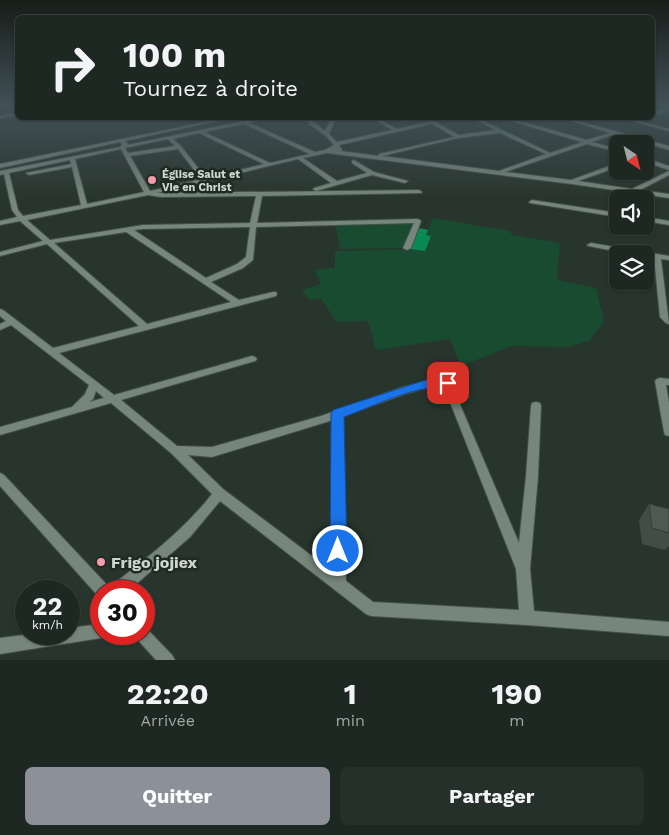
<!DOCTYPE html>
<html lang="fr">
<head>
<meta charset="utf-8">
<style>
	:root { --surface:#1e2822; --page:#26302a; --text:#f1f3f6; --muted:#a1a6a5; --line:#3c4440; --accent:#8c9099 }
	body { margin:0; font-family:"Work Sans",sans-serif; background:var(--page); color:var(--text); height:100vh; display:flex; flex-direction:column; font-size:19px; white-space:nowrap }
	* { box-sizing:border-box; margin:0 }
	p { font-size:16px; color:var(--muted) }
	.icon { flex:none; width:28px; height:28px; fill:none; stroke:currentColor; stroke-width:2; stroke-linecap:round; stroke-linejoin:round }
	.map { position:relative; height:660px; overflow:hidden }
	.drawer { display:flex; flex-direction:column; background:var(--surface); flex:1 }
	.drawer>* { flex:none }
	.banner { position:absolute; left:15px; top:15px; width:640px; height:105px; border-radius:8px; box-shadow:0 1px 4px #0004,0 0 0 1px var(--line); background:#1e2822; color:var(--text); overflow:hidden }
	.needle { width:32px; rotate:145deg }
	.controls { position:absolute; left:609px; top:135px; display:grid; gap:10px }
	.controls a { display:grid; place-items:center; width:45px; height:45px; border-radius:8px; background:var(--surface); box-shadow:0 1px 4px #0004,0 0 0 1px var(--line); font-size:25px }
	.speed { position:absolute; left:15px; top:580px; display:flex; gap:10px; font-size:25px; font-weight:700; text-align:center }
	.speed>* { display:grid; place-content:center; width:65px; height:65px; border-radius:50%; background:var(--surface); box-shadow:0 1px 4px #0004,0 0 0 1px var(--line); line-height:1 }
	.speed small { font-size:12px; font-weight:400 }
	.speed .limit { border:8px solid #d22; background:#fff; color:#111 }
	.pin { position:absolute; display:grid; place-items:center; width:42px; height:42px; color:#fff; margin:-21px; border-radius:10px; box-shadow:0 2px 8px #0006 }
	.me { position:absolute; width:55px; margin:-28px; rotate:0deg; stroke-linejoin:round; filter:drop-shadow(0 0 4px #0008) }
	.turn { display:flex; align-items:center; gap:18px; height:105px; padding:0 25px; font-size:22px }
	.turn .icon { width:65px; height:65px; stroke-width:2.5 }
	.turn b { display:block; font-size:35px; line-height:42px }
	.eta { display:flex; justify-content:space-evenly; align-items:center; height:85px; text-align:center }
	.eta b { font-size:30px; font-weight:700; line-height:35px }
	.button { display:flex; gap:10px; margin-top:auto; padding:10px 25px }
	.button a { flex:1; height:58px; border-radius:8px; background:var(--accent); color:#fff; font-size:20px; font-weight:700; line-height:58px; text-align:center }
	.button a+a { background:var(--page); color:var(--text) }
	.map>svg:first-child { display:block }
	.green { fill:#194b31 }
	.water { fill:#098954 }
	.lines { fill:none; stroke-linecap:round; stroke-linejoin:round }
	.street-casing { stroke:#45504a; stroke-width:2 }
	.street { fill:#77867c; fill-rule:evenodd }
	.wall { fill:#414d46 }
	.building { fill:#4c5a51; stroke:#353f39 }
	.route { fill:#1a73e8; stroke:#114b97 }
	.poi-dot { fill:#f39aab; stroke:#1e2b23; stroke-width:2 }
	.labels { text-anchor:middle; stroke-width:5; stroke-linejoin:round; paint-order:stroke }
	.far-poi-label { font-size:11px; font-weight:bold; fill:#ced6d1; stroke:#1e2b23; text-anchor:start }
	.near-poi-label { font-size:16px; font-weight:bold; fill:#ced6d1; stroke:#1e2b23; text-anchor:start }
</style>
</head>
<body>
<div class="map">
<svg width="669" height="660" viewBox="0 0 669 660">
	<rect width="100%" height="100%" fill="#28352d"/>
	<g class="green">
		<path d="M433 218 510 231 512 235 560 243 557 280 596 288 604 321 589 341 569 347 512 346 461 366 450 339 376 350 368 321 336 322 321 298 309 300 302 290 321 284 315 270 335 268V251L410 249 425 251 430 236 426 235Z"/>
		<path d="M335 223 415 224 403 248 340 249Z"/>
	</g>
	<path class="water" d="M419 228 428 230 426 235 431 236 425 251 410 249Z"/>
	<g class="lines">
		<g class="street-casing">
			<g id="street">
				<path d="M669 108V110L652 116V113Z"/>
				<path d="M18 113V115L0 118V116Z"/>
				<path d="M225 118H231L125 141 128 144 127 145 260 118H266L249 123 315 152 325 150 334 145 326 136 309 124 308 118H312L313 122 325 131 330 121 325 118H330L335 120 329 134 337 142 392 130 372 118H376L397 129 429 122 426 119 428 118 459 135 496 130 472 118H477L550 153 582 142 504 119V118H509L587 140 610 133 562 118H567L669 146V150L615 134 592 142 618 149V152L587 144 505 172 571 180 618 163V167L578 181 632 189 669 171V175L640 190 669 194V198L572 184 327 153 303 158 337 181 367 173 352 163V161L354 160 374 172 408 181 405 183 372 175 316 191 313 189 314 188 331 183 298 159 157 193 419 190 422 192 421 193 262 196 257 223 418 219 421 221 411 248 407 250 403 248 414 223 256 227 253 260 243 268 211 282 239 300 273 292H276L277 294 276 296 59 353 114 395 252 356 255 357 257 359 255 361 121 400 177 446 212 447 321 416 403 387 429 381H450L519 543 526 476 531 406 532 403 536 402 540 403 541 406 538 476 530 569 534 611 669 622V636L527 625 371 616 366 614 220 501 190 537 134 586 127 591H101V597L98 596 0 486V473L4 475 108 586 110 590 111 586C147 558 184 530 212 494L171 453 111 403 0 435V427L72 407 85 394 89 385 11 325 0 330V324L6 321 0 316V309L3 310 53 348 139 326 47 244 0 256V252L43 241 20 221 0 225V221L17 217 12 210 4 174 0 175V171L120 147 122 144 120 142 0 168V164ZM244 124 310 154 270 163 204 132ZM432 124 454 137 379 154V156L341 151 342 150 339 145ZM199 133 264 164 206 178 181 146 173 139ZM500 133 546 154 499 171 382 156 458 138ZM168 139 175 146 128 153 125 148ZM121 149 144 192 87 204 75 159ZM178 149 201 179 150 191 130 156ZM70 160 71 164 26 173 29 175 72 167 81 205 23 216 18 210 9 173ZM148 195 161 197 256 196 250 223 143 225 50 240 27 220ZM250 227 246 257 237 264 206 278 134 230 143 229ZM126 232 231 302 147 324 54 243ZM429 387H444L516 569 519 610 373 602 346 581 343 416 405 394ZM96 391 104 398 89 402 93 399ZM333 420 332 571 223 489 188 455 212 457Z"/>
				<path d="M621 118H626L669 129V131Z"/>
				<path d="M645 158 669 166V170L645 162Z"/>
				<path d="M532 200 618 213V217L530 203 529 202Z"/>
				<path d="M645 217 669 221V225L645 221Z"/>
				<path d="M591 243 669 256V260L661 259 669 324 666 323 660 317 654 258 645 256V254H629L589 246 587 245Z"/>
				<path d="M660 378 669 379V385H666L669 403V436L665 435 664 432 655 381 657 379Z"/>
				<path d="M101 624V634H107L106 636 101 638 0 654V638L32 634H69V628Z"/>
				<path d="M144 627 147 629 172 655 175 660H156L137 639 135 634H144Z"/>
			</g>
		</g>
		<use href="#street" class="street"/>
	</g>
	<path class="wall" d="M649 504 669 509V546L665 550 642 544 639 520Z"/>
	<path class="building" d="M649 504 669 509V533L652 528Z"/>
	<linearGradient id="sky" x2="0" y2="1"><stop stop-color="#161d19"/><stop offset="0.53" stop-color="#425157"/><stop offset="1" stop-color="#425157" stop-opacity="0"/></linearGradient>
	<rect width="669" height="199" fill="url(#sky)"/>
	<path class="route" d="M429 379 452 380 454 383 452 386C444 389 437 387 429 388 401 392 371 407 344 417L347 551 344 557 338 559 332 557 330 551 331 414 333 410Z"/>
	<g class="poi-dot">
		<circle cx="152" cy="180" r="5"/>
		<circle cx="101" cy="562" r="5"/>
	</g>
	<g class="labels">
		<g class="far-poi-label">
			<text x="162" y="178">Église Salut et<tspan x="162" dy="13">Vie en Christ</tspan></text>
		</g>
		<g class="near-poi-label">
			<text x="111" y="568">Frigo jojiex</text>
		</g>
	</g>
</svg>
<div class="controls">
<a><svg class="needle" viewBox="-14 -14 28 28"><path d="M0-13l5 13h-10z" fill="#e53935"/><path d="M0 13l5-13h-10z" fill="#a1a6a5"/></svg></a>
<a><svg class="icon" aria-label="sound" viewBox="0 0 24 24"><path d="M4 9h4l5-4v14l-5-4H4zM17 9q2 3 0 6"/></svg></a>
<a><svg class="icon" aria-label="layers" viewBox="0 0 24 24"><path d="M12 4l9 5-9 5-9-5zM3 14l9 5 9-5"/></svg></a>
</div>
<div class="speed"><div>22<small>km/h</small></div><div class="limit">30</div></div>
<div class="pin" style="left:448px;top:383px;background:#d93025"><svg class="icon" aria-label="arrive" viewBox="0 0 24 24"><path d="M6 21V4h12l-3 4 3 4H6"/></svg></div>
<svg class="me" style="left:338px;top:551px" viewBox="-20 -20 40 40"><circle r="17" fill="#1a73e8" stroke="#fff" stroke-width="3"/><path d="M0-11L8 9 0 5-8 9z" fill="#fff"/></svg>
<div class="banner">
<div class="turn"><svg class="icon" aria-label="right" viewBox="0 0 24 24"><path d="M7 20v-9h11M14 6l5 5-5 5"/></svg><div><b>100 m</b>Tournez à droite</div></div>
</div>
</div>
<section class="drawer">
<div class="eta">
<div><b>22:20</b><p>Arrivée</p></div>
<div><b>1</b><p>min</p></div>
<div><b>190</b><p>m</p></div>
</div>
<div class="button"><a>Quitter</a><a>Partager</a></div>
</section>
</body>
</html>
